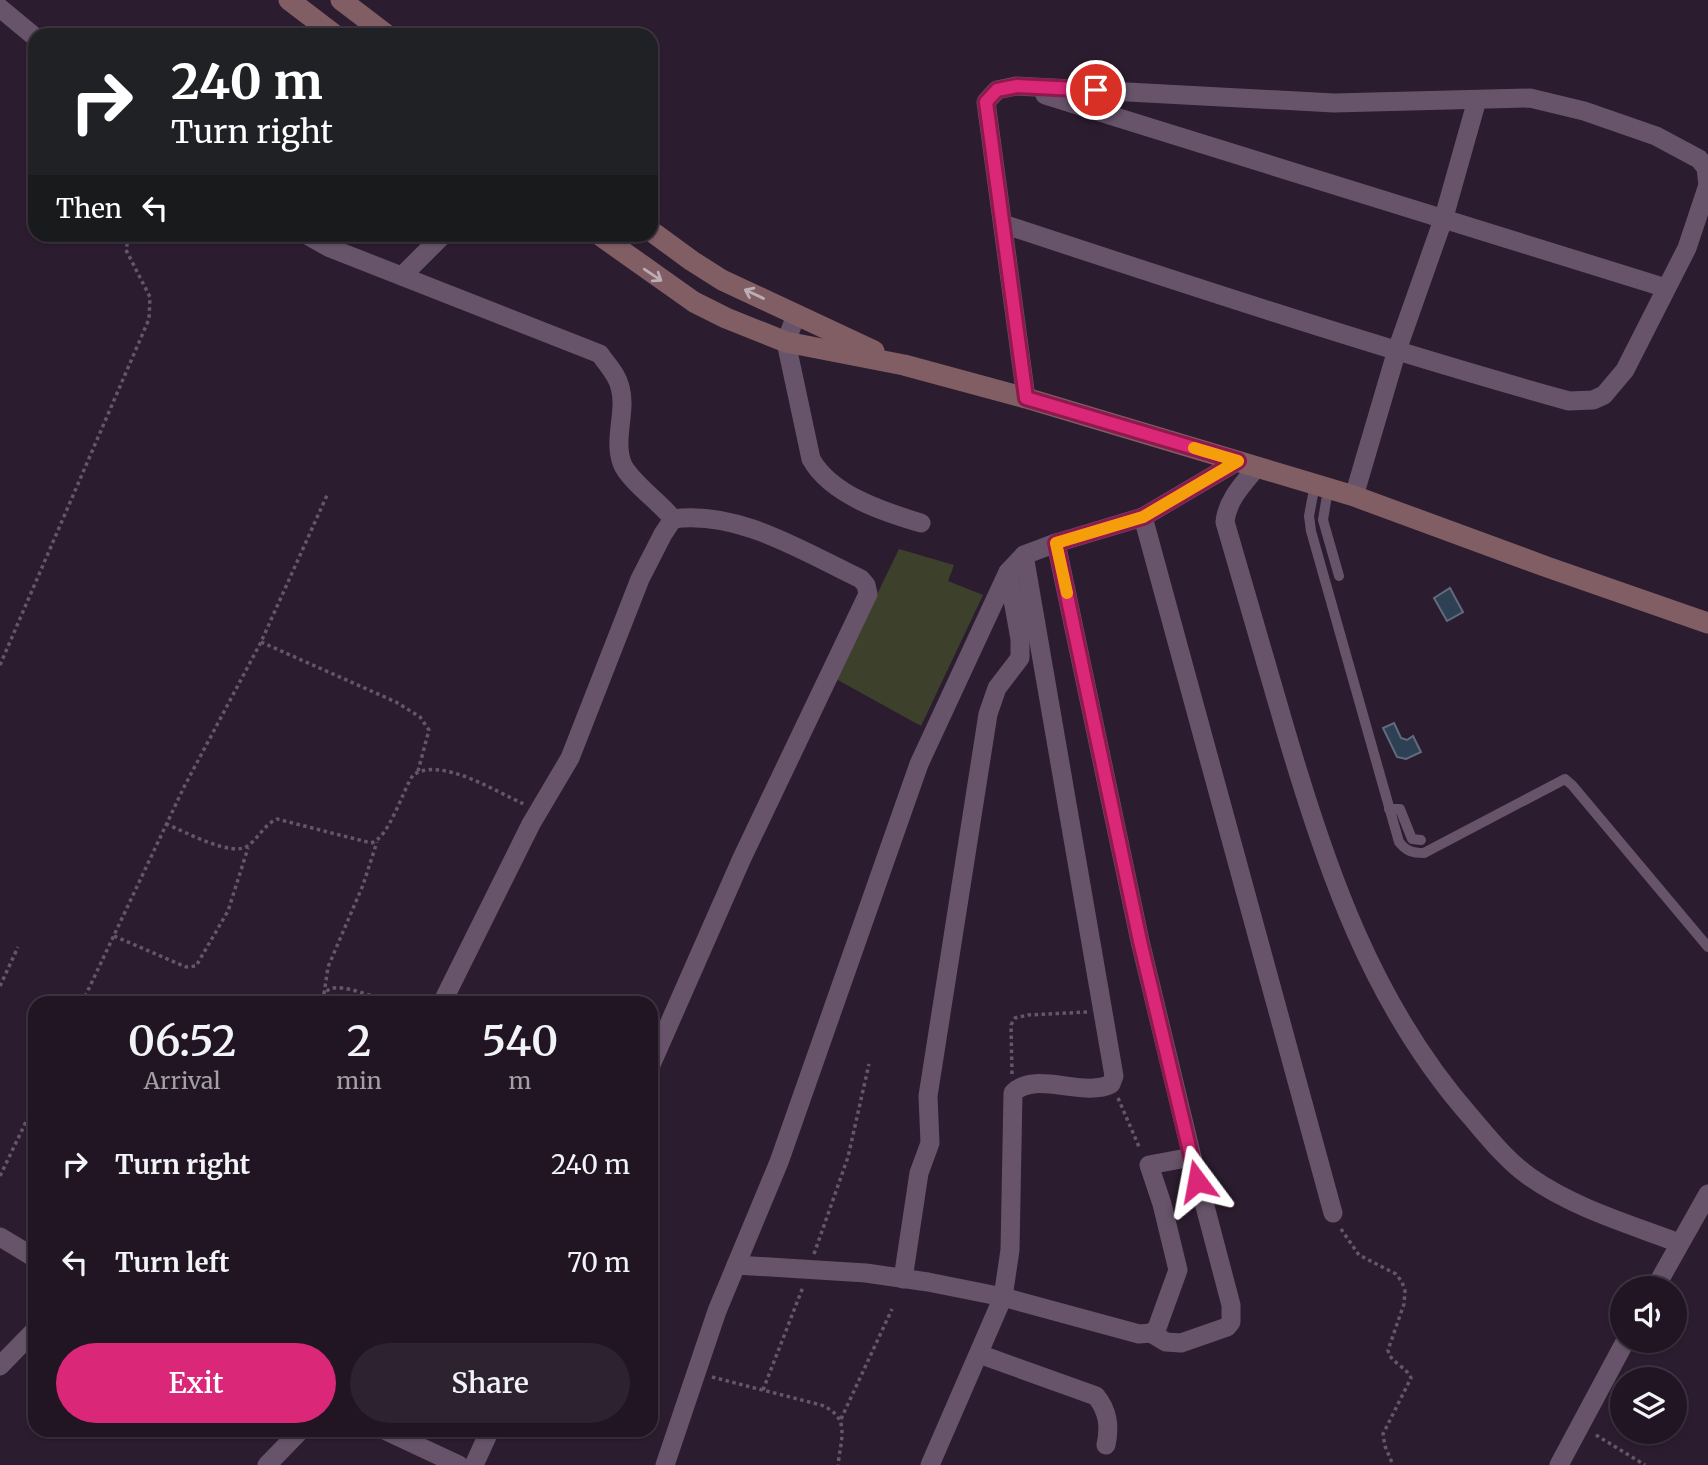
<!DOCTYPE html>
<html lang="en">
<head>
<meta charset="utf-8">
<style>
	:root { --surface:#211523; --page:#2d2230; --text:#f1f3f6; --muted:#a29fa6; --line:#3e3441; --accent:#db2777 }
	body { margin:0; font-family:Merriweather,serif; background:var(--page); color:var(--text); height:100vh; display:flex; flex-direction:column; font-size:26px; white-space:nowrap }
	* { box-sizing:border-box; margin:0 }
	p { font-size:23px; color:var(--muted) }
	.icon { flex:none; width:38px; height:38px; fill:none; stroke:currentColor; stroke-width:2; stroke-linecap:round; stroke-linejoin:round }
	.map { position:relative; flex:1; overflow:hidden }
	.drawer { position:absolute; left:28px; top:996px; width:630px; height:441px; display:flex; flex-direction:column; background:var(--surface); border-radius:21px; box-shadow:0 2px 5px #0004,0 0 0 2px var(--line) }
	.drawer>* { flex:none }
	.guide { position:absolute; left:28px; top:28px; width:630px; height:214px; border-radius:21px; box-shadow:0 2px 5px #0004,0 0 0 2px var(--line); background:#202124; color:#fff; overflow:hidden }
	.buttons { position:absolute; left:1610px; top:1276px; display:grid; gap:14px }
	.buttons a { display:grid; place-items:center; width:77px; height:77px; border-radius:50%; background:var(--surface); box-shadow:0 2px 5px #0004,0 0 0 2px var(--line); font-size:35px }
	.pin { position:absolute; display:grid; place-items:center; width:60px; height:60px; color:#fff; margin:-30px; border:4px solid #fff; border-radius:50%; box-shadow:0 2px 7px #0007 }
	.me { position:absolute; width:77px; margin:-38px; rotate:347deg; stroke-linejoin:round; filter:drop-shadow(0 0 5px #0008) }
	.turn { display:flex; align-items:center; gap:24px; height:147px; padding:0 28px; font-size:32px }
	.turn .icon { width:91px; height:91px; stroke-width:2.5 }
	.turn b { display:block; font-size:49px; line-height:60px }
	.then { display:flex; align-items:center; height:66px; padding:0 28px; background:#0003; gap:14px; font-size:26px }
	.eta { display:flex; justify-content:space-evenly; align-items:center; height:119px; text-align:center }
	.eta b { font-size:42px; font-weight:600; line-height:49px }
	.button { display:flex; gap:14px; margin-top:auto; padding:14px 28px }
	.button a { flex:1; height:80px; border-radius:42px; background:var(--accent); color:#fff; font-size:28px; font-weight:600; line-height:80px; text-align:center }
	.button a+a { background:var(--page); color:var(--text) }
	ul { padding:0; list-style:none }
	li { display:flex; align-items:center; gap:21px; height:98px; padding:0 28px }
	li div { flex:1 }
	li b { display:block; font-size:26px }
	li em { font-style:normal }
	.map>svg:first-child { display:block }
	.green { fill:#3d402b }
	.water { fill:#2e4154; stroke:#616b7c; stroke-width:2 }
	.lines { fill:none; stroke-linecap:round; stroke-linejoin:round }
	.path { stroke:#655768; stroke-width:3.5; stroke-dasharray:3.5 3.5; stroke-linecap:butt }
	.lane { stroke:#67546a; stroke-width:10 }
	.street { stroke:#67546a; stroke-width:19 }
	.secondary { stroke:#805e64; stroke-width:21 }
	.oneway { stroke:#beacb7 }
	.route-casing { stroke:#8e194d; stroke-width:18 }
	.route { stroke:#db2777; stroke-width:12 }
	.slow { stroke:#f59e0b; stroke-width:12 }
</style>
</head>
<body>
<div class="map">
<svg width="1708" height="1465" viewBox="0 0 1708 1465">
	<rect width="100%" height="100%" fill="#2c1c2f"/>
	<path class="green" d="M899 549 954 565 948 581 983 595 921 726 836 679Z"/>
	<g class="water">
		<path d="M1450 588 1463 612 1447 621 1434 598Z"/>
		<path d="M1394 723 1401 738 1407 740 1413 736 1421 752 1406 759 1397 757 1383 728Z"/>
	</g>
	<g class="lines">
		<g class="path">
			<path d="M261 642 396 702 420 717 429 730 418 771"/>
			<path d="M0 665 149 319 150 297 126 250 129 234"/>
			<path d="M166 824C184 831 234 859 249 845 259 837 265 824 277 819L371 843C389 838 402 792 413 775 441 756 496 792 524 804"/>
			<path d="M114 936 186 967 196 966 228 911 248 848"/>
			<path d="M0 986 18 947"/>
			<path d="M324 994 328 967 363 885 377 842"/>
			<path d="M82 1003 184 787 261 642 328 493"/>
			<path d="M319 1003C322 998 324 992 330 989 342 983 379 999 392 1003"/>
			<path d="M1012 1074 1011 1025 1015 1018 1028 1015 1087 1012"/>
			<path d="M1118 1098 1140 1149"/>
			<path d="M0 1176 35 1103"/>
			<path d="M1341 1229 1359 1255 1396 1274 1402 1282 1405 1291 1404 1304 1388 1350C1390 1363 1406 1366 1411 1378L1383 1434 1385 1446 1393 1465"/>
			<path d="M814 1254 848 1157 869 1064"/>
			<path d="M712 1377 821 1405C851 1417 841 1438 838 1465"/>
			<path d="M763 1390 803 1287"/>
			<path d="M841 1419 892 1309"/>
			<path d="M1596 1435 1645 1465"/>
		</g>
		<g class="lane">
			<path d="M1315 484 1309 516 1311 531 1399 842C1406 851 1412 853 1424 853L1565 779 1572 785 1708 947"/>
			<path d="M1328 489 1323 520 1339 576"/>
			<path d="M1389 809H1400L1412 839 1421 840"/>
		</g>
		<g class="street">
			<path d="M0 8 35 37"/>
			<path d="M1045 95 1666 288"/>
			<path d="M1003 224C1191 286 1379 348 1569 401L1593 400 1604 395 1625 370 1687 248 1708 185 1706 168 1699 159 1656 136 1584 111 1530 98 1334 103 1016 86 997 90 986 102 1026 398"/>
			<path d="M305 234 330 248 600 354C607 365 617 374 620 387 627 411 613 438 622 463 628 480 661 503 673 519L663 534 640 579 570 758 531 824 442 1003"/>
			<path d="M402 276 444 234"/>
			<path d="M796 315 786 342 811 459C831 495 884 512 921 523"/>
			<path d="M1257 467C1243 484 1227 500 1225 522 1245 590 1264 657 1284 725 1325 866 1372 1005 1471 1117 1489 1138 1507 1161 1530 1177 1574 1208 1629 1224 1679 1243"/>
			<path d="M1354 496 1397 350 1444 217 1477 100"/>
			<path d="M1143 517 1333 1213"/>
			<path d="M651 1065 742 858 868 594 866 585 861 579C804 552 739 510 673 519"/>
			<path d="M0 1237 35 1258"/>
			<path d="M736 1265 866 1273 928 1282 1003 1297 1139 1334 1151 1333 1157 1328 1178 1270 1162 1204 1149 1165 1192 1157 1140 941 1056 543"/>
			<path d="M903 1279 919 1173 930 1143 928 1096 988 714 997 688 1020 658V639L1008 572"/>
			<path d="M1655 1288 1708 1194"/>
			<path d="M1151 1333 1166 1342 1181 1343 1227 1327 1231 1322V1305L1192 1157"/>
			<path d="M979 1354 1096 1396C1108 1411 1110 1426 1106 1445"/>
			<path d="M0 1366 35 1330"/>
			<path d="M384 1430 459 1465"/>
			<path d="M267 1465 301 1430"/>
			<path d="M474 1465 490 1430"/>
			<path d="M665 1465 717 1311 779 1162 919 764 1008 572 1024 555 1056 543 1143 517 1238 461"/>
			<path d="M930 1465 1003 1297 1010 1250 1013 1093C1034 1070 1084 1098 1111 1084L1114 1076 1024 555"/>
			<path d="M1559 1465 1626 1340"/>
		</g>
		<g class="secondary">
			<path d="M289 0 335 35"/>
			<path d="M341 0 387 35"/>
			<path d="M651 231 692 261 722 280 874 351"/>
			<path d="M598 234 694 302 726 318 786 342 904 365 1026 398 1354 496 1547 567 1708 623"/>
		</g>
	</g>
	<defs><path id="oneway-shaft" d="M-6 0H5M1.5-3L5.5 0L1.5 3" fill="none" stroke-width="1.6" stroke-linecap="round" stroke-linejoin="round" transform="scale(1.75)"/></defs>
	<g class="oneway">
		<use href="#oneway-shaft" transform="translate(653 275) rotate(34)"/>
		<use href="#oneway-shaft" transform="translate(754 294) rotate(-155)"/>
	</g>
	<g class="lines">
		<g class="route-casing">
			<path id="route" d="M1096 90 1017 86 997 90 986 102 1026 398 1238 461 1143 517 1056 543 1140 941 1197 1181"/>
		</g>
		<use href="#route" class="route"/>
		<path class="slow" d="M1067 593 1056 543 1143 517 1238 461 1194 448"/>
	</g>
</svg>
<div class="buttons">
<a><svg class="icon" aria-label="sound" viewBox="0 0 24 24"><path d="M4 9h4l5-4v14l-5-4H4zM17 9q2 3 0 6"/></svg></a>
<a><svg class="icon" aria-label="layers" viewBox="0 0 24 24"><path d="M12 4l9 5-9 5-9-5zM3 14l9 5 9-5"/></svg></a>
</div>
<div class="pin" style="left:1096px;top:90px;background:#d93025"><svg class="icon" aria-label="arrive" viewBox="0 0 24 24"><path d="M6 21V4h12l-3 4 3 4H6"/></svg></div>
<svg class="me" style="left:1197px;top:1181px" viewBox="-20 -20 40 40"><path d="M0-17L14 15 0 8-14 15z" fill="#db2777" stroke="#fff" stroke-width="4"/></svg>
<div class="guide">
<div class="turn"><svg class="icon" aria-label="right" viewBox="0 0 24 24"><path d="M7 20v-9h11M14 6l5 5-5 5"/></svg><div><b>240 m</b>Turn right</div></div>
<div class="then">Then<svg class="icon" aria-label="left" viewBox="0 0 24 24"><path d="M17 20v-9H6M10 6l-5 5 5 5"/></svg></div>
</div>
<section class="drawer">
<div class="eta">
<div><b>06:52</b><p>Arrival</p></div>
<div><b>2</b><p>min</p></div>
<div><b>540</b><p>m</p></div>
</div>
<ul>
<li><svg class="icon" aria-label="right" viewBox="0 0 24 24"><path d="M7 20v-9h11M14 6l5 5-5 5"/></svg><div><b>Turn right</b></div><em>240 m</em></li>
<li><svg class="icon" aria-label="left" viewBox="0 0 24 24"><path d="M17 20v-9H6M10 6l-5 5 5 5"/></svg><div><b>Turn left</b></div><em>70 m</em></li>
</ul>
<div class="button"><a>Exit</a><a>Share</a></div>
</section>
</div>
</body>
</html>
